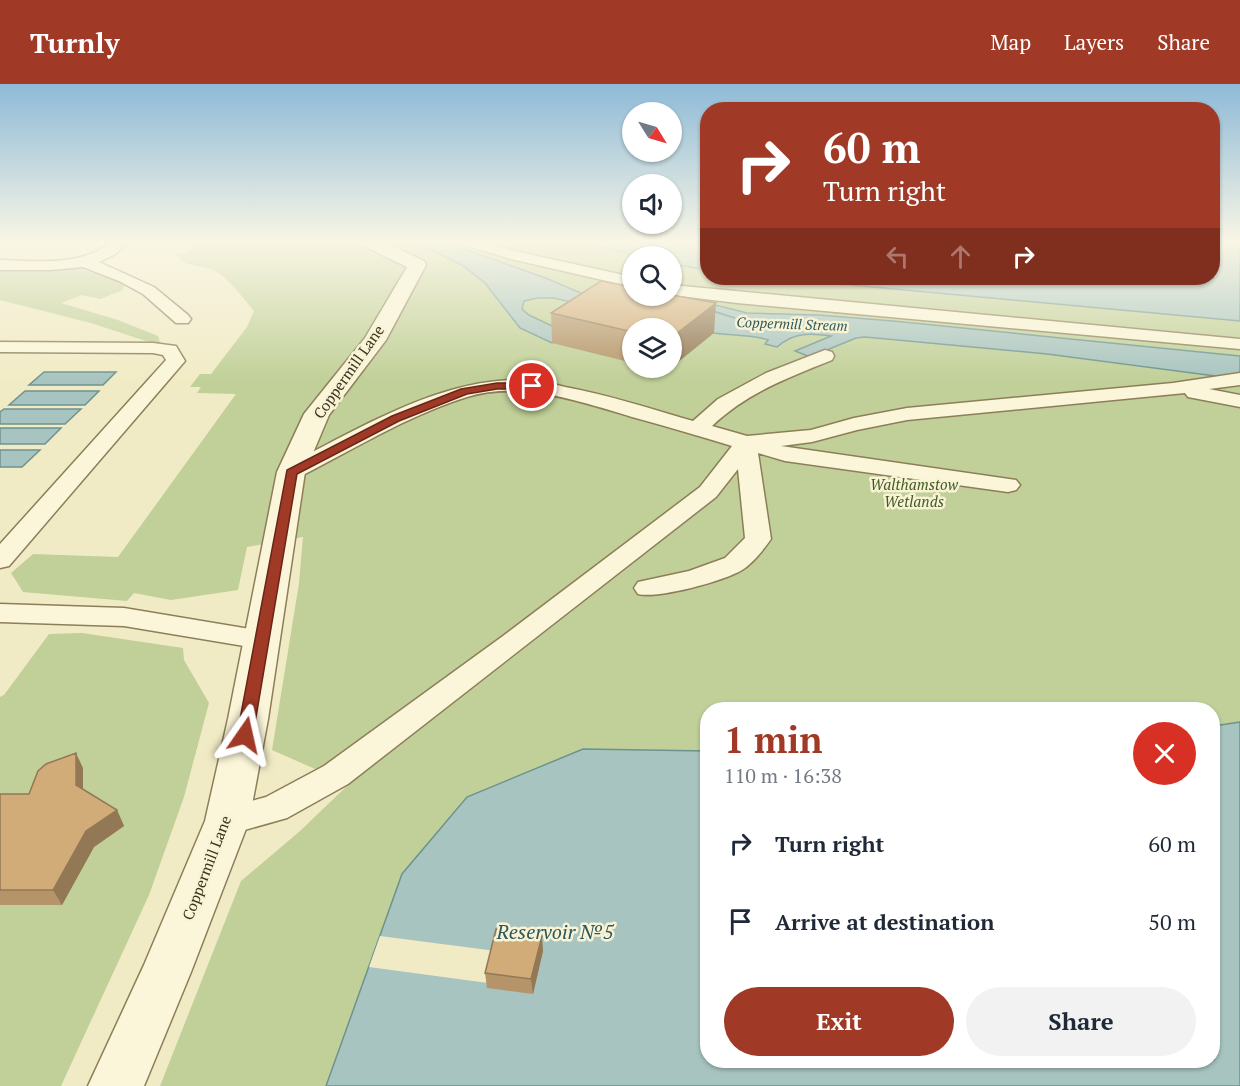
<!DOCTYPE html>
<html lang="en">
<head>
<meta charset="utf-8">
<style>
	:root { --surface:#fff; --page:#f2f2f3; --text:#1f2937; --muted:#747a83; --accent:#a03a26 }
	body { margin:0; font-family:"PT Serif",serif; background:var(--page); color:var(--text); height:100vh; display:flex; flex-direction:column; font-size:22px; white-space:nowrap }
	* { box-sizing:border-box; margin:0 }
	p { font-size:20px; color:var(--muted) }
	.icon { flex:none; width:33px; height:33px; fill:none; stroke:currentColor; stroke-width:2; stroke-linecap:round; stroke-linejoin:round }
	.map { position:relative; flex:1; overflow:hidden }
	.side { position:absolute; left:700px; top:618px; width:520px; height:366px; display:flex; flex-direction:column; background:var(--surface); border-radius:24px; box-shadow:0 2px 4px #0004 }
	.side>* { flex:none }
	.banner { position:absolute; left:700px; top:18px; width:520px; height:183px; border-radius:24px; box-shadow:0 2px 4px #0004; background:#a03a26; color:#fff; overflow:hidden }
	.needle { width:39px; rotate:127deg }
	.tools { position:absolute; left:622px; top:18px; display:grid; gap:12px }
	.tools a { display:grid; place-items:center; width:60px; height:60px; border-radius:50%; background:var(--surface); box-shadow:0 2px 4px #0004; font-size:30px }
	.pin { position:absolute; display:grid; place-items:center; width:51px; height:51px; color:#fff; margin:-26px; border:3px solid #fff; border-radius:50%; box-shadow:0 2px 6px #0007 }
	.me { position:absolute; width:66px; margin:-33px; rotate:11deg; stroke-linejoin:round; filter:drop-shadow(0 0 4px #0008) }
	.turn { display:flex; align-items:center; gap:21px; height:126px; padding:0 24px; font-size:27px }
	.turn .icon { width:78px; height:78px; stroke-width:2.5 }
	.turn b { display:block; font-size:42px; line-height:51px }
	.lanes { display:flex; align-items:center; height:57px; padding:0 24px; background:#0003; justify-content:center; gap:30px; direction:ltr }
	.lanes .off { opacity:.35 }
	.round { display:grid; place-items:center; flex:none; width:63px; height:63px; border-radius:32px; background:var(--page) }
	.head { display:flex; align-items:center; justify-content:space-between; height:102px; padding:0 24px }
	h1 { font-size:36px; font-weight:700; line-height:45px; color:var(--accent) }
	.primary-button { display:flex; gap:12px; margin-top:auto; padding:12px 24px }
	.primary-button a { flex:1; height:69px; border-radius:36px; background:var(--accent); color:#fff; font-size:24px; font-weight:700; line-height:69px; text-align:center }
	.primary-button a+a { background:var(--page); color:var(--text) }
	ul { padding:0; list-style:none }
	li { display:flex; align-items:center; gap:18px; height:78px; padding:0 24px }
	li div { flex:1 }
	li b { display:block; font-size:22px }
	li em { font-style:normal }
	header { display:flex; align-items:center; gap:36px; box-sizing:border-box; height:84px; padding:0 30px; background:var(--accent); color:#fff }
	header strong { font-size:28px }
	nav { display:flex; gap:33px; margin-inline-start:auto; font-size:21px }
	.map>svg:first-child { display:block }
	.green { fill:#c0d098; fill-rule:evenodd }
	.water { fill:#a7c4c0; stroke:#6d9390; stroke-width:1.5 }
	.pier { fill:#f1ebc5 }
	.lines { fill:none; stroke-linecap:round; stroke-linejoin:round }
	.lane-casing { stroke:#8d7e5a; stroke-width:3 }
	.street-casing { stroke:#8d7e5a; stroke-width:3 }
	.lane { fill:#fbf6d9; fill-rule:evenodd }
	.street { fill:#fbf6d9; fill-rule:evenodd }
	.wall { fill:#b49468 }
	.shaded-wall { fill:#927855 }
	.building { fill:#d1ac79; stroke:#927855; stroke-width:1.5 }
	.route { fill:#a03a26; stroke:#682619; stroke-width:1.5 }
	.labels { text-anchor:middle; stroke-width:5; stroke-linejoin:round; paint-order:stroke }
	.far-water-label { font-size:14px; font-style:italic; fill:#2d585d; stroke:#f8f3d5 }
	.street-label { font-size:15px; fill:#3c321e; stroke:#f8f3d5 }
	.park-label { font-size:15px; font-style:italic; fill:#435a24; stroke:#f8f3d5 }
	.near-water-label { font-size:20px; font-style:italic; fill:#2d585d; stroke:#f8f3d5 }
</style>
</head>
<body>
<header>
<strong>Turnly</strong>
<nav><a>Map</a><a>Layers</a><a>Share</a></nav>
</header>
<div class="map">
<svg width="1240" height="1002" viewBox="0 0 1240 1002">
	<rect width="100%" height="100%" fill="#f1ebc5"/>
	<g class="green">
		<path d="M200 157H708V194H1214V157H1240V1002H160L241 797 300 747 350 699 326 682 315 685 272 666 299 499 303 453 247 463 238 506 171 516 134 509 127 517 23 508 11 489 33 470 118 473 236 310 197 309 201 303H190L200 290H211L247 243 254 227C242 213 232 198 217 188 203 180 185 185 174 169H186ZM633 172H672V212H633ZM633 244H672V284H633ZM708 626H1214V976H708Z"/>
		<path d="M78 184 125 199 123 206 100 215 82 211 61 219 118 236 158 252 161 262 91 239 0 216V187Z"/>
		<path d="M82 549 183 564 184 576 209 619 184 713 149 811 61 1002H0V613L4 611 49 550Z"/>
	</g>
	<g class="water">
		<path d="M411 157H442L548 195 590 213 715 228 735 234 704 224 711 220 747 229 818 231 893 237 1240 272V291L1223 293 1047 270 865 253 856 254 810 273 795 267 831 252C810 249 794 248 777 263L765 260 768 256C753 250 730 252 714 249L553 214H538L524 217 522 225 529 231 567 249 552 259 520 244 485 199 462 181Z"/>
		<path d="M580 157H708V186L672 180V172H637Z"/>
		<path d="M1214 157H1240V237L776 194H1214Z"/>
		<path d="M44 288H116L103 301H29Z"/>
		<path d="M25 307H99L85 321H9Z"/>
		<path d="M4 325H81L65 340H0V328Z"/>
		<path d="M0 344H61L45 360H0Z"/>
		<path d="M0 366H40L22 383H0Z"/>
		<path d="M1240 638V1002H326L402 790 467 713 583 665 708 667V976H1214V642Z"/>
	</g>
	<path class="pier" d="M380 852 496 867 488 899 369 883Z"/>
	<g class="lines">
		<g class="lane-casing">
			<g id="lane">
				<path d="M114 157H130L114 171 99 178 154 203 188 231 191 235 188 239H176L143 210 119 197 83 183 50 186H0V176C40 177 80 183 114 157Z"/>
				<path d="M459 157H482L514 167 633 193V203L511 175 461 160Z"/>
				<path d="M672 201 1240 255V265L737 219 672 211Z"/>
				<path d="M0 258 153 259 176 262 185 277 9 482 0 484V460L166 276 163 271 153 269 0 268Z"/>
				<path d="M825 266 832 268 834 272 832 276C787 294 747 309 712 342L747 352 811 346 854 334 907 324 1173 299 1240 289V301L1209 305 1240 311V323L1188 313 1185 309 907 336 857 346 812 358 781 362 1016 396 1020 401 1016 406 1008 408 785 377 758 369 771 455C764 465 752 480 742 486 724 497 658 515 638 510L634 504 638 498 689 487 725 474 745 454 738 385 716 413 348 700 287 734 227 751 214 747 209 737 214 727 266 713 324 682 503 552 700 403 732 362C699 352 666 342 632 333 581 318 521 296 467 313 409 331 354 365 299 393L291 395 283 393 280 388 283 383C360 345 441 292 529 296 541 297 554 300 565 303 609 311 651 325 693 337L718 315 766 289Z"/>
				<path d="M0 520 124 524 262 547 272 549 277 556 272 563 262 565 124 542 0 538Z"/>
			</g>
		</g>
		<g class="street-casing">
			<path id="street" d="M360 157H382L424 177 426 181 386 256 329 331 305 388 268 635 249 737 191 888 144 1002H88L144 881 205 737 228 635 277 388 304 330 365 254 407 183 362 161Z"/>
		</g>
		<use href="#lane" class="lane"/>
		<use href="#street" class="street"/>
	</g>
	<g class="wall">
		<path d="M551 229 714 249 672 244H633V279L552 259Z"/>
		<path d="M652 284H672L667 287Z"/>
		<path d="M83 684V706L117 726 124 742 94 763 62 821H0V710H29Z"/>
		<path d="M543 867 533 910 487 904 485 889Z"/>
	</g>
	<g class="shaded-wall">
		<path d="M716 219 714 249 672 283V253Z"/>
		<path d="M76 669 83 684V716L76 701Z"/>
		<path d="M117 726 124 742 94 763 62 821 53 806 86 747Z"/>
		<path d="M542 852 543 867 533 910 531 895Z"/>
	</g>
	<g class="building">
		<path d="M601 197 633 203V212L672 211 716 219 672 253V244H633V248L551 229Z"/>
		<path d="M76 669V701L117 726 86 747 53 806H0V710H29L38 687 46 680Z"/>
		<path d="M496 845 542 852 531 895 485 889Z"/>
	</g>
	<linearGradient id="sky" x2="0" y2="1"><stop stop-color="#8ebad8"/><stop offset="0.53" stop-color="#f9f6e5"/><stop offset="1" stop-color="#f9f6e5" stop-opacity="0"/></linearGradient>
	<rect width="1240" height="298" fill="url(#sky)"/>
	<path class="route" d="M497 299H532L537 302 532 305H497L467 310 399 337 297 390 253 651 251 656H239L237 651 287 386 392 332 461 305Z"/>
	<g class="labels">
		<g class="far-water-label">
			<text transform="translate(792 240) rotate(2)" y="5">Coppermill Stream</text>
		</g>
		<g class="street-label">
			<text transform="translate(349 288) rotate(-55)" y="5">Coppermill Lane</text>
			<text transform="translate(207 784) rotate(-69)" y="5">Coppermill Lane</text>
		</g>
		<g class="park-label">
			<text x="914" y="406">Walthamstow<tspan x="914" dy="17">Wetlands</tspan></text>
		</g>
		<g class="near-water-label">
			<text x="555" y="855">Reservoir №5</text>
		</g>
	</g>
</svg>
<div class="tools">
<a><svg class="needle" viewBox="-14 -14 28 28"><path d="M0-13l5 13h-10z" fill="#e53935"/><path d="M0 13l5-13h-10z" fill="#747a83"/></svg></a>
<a><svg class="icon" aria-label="sound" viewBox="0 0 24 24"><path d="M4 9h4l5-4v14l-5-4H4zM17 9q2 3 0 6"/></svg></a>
<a><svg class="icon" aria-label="search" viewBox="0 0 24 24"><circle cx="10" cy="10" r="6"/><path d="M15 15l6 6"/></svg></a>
<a><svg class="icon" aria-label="layers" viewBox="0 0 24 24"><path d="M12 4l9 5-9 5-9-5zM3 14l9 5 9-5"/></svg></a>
</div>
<div class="pin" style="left:532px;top:302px;background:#d93025"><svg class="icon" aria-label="arrive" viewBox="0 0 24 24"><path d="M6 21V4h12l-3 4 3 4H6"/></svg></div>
<svg class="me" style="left:245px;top:651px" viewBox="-20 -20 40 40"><path d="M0-17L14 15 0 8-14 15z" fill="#a03a26" stroke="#fff" stroke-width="4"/></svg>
<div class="banner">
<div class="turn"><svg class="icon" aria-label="right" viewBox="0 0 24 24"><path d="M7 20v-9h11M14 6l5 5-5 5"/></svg><div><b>60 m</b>Turn right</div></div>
<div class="lanes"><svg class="icon off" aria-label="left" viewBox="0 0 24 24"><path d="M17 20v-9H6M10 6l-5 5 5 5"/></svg><svg class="icon off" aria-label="ahead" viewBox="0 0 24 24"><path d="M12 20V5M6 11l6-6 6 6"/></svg><svg class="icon" aria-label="right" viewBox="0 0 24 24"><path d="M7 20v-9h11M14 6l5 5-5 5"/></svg></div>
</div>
<section class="side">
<div class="head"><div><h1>1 min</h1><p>110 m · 16:38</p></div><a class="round" style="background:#d93025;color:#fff"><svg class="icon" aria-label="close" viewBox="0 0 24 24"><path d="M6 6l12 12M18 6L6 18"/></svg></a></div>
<ul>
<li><svg class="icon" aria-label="right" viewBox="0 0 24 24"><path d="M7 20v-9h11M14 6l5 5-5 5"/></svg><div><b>Turn right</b></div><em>60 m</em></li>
<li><svg class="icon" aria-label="arrive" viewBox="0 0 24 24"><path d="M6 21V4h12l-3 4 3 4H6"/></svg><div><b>Arrive at destination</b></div><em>50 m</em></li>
</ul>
<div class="primary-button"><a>Exit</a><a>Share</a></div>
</section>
</div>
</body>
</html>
